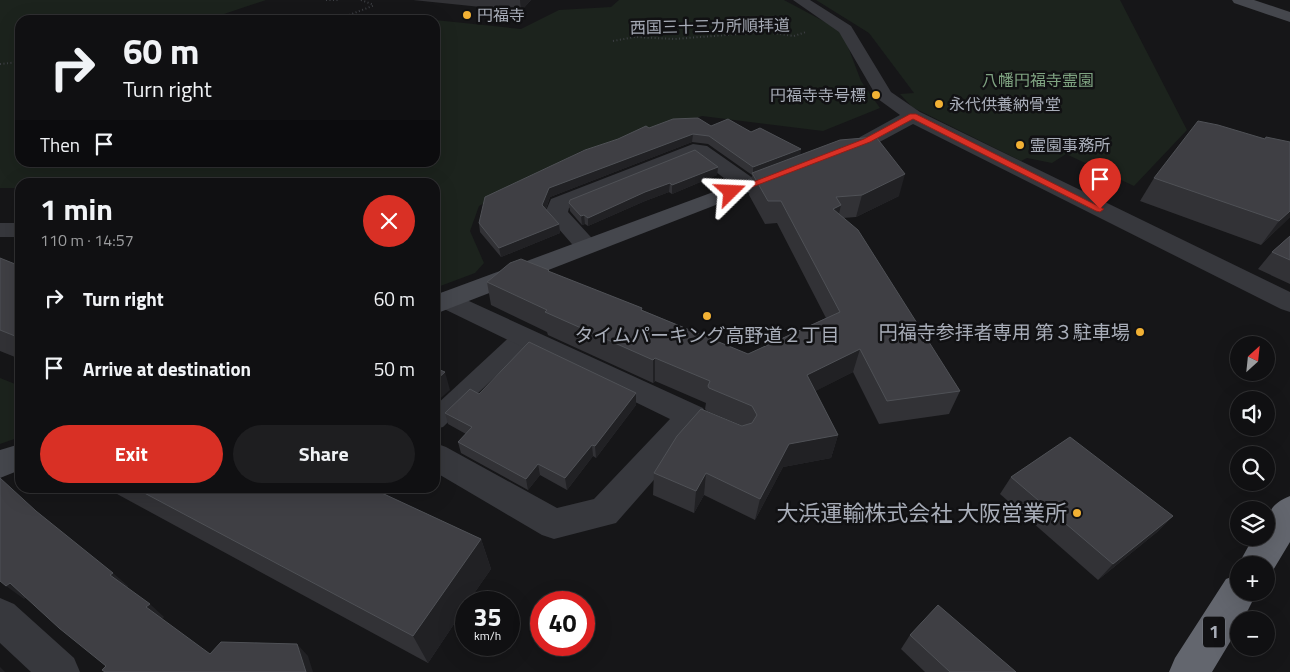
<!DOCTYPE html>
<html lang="en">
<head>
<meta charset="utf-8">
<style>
	:root { --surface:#101012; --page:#1e1e20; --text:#f1f3f6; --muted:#9c9d9f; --line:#303032; --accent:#d93025 }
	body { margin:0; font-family:"Titillium Web","Noto Sans JP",sans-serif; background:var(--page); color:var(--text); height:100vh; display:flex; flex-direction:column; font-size:19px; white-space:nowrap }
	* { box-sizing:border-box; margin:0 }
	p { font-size:16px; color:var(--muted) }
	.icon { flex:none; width:28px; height:28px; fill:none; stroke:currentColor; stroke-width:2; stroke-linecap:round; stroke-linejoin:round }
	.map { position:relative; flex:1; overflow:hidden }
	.details { position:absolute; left:15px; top:178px; width:425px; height:315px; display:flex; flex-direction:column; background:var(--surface); border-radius:15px; box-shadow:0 5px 20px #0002,0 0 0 1px var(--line) }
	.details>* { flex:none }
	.top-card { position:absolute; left:15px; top:15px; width:425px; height:152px; border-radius:15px; box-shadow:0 5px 20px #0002,0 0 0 1px var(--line); background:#101012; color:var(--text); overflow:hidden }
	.needle { width:32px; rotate:27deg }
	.buttons { position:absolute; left:1230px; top:336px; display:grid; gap:10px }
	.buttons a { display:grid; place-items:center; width:45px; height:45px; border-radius:50%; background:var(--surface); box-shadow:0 5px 20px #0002,0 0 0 1px var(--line); font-size:25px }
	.speed { position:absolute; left:455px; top:591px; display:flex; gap:10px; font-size:25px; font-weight:700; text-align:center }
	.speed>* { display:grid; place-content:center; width:65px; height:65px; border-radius:50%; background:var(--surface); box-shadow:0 5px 20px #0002,0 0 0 1px var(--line); line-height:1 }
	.speed small { font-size:12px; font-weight:400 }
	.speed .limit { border:8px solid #d22; background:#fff; color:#111 }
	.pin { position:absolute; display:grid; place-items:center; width:42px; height:42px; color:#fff; margin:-51px -21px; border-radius:50% 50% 50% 0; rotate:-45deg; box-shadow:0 0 5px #0007 }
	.pin .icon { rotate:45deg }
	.me { position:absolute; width:55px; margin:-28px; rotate:69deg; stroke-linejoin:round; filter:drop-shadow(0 0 4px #0008) }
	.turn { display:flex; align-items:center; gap:18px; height:105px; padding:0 25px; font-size:22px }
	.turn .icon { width:65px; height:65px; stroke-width:2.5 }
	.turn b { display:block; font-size:35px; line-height:42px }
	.then { display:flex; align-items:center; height:48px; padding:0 25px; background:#0003; gap:10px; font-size:19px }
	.round { display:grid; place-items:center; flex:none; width:52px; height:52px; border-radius:26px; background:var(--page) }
	.headline { display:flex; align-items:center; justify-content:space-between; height:85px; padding:0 25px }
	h1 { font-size:30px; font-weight:700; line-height:38px }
	.primary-button { display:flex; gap:10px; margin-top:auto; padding:10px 25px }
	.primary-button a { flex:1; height:58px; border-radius:30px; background:var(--accent); color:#fff; font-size:20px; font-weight:700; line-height:58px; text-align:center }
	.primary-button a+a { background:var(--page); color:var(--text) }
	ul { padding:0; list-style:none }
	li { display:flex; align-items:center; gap:15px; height:70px; padding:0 25px }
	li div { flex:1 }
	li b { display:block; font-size:19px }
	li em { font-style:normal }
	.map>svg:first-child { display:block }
	.green { fill:#1c231d }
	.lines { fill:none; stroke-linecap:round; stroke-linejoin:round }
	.path { stroke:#3d3f44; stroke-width:2; stroke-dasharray:1 2.5; stroke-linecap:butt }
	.lane { fill:#37383d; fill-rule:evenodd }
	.street { fill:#37383d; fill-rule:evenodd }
	.secondary { fill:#45474d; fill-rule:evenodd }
	.highway { fill:#63666e; fill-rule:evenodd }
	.wall { fill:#323236 }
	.shaded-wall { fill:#212124 }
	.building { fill:#3f3f44; stroke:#4f5156 }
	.route { fill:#d93025; stroke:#8d1f18 }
	.poi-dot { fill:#f2b134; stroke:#111113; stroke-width:2 }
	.labels { text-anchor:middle; stroke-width:5; stroke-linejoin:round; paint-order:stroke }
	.far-poi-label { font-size:16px; fill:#a8adb8; stroke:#111113; text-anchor:start }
	.far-street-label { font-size:16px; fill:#a8adb8; stroke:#111113 }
	.far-park-label { font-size:16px; fill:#7fa381; stroke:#111113 }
	.shield { fill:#111113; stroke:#7b7e86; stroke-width:1 }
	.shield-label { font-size:18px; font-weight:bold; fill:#a8adb8 }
	.poi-label { font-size:19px; fill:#a8adb8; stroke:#111113; text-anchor:end }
	.near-poi-label { font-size:22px; fill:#a8adb8; stroke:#111113; text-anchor:end }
</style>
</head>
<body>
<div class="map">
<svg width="1290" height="672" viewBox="0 0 1290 672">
	<rect width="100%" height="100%" fill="#161618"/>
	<g class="green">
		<path d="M0 0H266L224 14 219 20H20V162H435V20L521 29 559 10 611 7 619 0H784L842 31 861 81 880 108 823 131 702 116 581 151 479 206 470 231 484 263 475 273 435 288V182H20V188H0Z"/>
		<path d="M816 0H1120L1187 130 1134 186 1066 154 1052 163 1027 158 1021 161 912 107 900 94 914 93 869 33Z"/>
		<path d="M374 14 432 20H355Z"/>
		<path d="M0 378 20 386V437L0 444Z"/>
	</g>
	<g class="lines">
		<g class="path">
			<path d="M326 0H340"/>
			<path d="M361 0 374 5"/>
			<path d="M336 20 375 5"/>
			<path d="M613 41 635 37 675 39 765 32 794 36 806 32"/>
			<path d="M0 64 20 62"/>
		</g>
		<path class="lane" d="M524 328 532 331 535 336 532 341 443 427 435 429V406L516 331Z"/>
		<g class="street">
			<path d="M793 0H810L851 26 891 92 920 112 1290 292V312L1281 309 913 124 874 145 867 147 860 145 857 141 860 137 900 115 878 99 839 32Z"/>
			<path d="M693 144 707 146 757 181 760 186 757 191 749 193 741 191 695 156 569 208 568 212 599 246 596 251 587 253 578 251 545 213 551 199Z"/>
			<rect x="0" y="223" width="20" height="14"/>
			<path d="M447 291 703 408 707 416 703 424 616 523 554 539 542 535 435 472V443L446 447 557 508 594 499 670 419 438 306 435 302 438 294Z"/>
			<path d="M0 598 14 604 74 658 80 672H31L0 643Z"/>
		</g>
		<g class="secondary">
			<path d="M1232 0H1254L1290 12V22L1234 3Z"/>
			<path d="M786 165 793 167 797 171 793 175 435 314V295Z"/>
			<path d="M20 444V470L0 478V450Z"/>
		</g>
		<g class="highway">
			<path d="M1290 496V542L1269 577 1266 578V565H1239V567L1238 565 1253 538H1266C1266 516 1269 504 1290 496Z"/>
			<path d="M1239 574V592H1257L1243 620H1239V627L1212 672H1169L1175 658 1226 579Z"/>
		</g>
	</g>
	<g class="wall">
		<path d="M413 0H531L521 11Z"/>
		<path d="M711 126 751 132 800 155 899 196 856 217 843 218 960 391 949 414 879 424 853 372 815 391 838 435 831 458 783 467 755 520 704 495 694 513 653 495 654 473 743 426 707 411 705 409 706 403 655 381 653 383 548 335 547 332 491 305 487 282 549 272 642 308V310L748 354 826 318 777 223 765 224 749 195 752 175 708 144 692 142 550 197 546 209 559 224 560 233 501 257 480 232 479 223 649 128Z"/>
		<path d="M718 167 717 175 672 194 669 192 645 201 588 226 585 224 582 225 570 211 569 203Z"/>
		<path d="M1154 178 1290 217 1261 245 1140 201Z"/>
		<path d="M1290 236V284L1258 269 1272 252Z"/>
		<path d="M0 258 20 266V359L0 351Z"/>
		<path d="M636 393V405L596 458 593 456 567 490 540 475 528 490 461 453 458 442 466 434 448 424 445 413 479 394Z"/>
		<path d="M1011 477 1173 516 1157 532 1098 580 1000 494Z"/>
		<path d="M106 488H371L481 539 491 569 468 602H466V606L428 663Z"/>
		<path d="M910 635 1016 672H925L901 649Z"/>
	</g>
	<g class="shaded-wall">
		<path d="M520 0H531L521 11Z"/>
		<path d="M693 134 692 142 550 197 544 214 542 205 549 188Z"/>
		<path d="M801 149 800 158 753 174V167Z"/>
		<path d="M718 167 717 175 672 194V185Z"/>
		<path d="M905 174 899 196 856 217 862 195Z"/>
		<path d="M670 183 669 192 645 201 588 226V218L645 192Z"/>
		<path d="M841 205 836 227 833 209Z"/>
		<path d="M1290 211V217L1261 245 1279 221Z"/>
		<path d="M584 215 585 224 582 225 581 216Z"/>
		<path d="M559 224 560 233 501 257 499 248Z"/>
		<path d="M860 349 853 372 802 398 807 375Z"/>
		<path d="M655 358V381L653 383V360Z"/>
		<path d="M445 372 450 390 435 403V381Z"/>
		<path d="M636 393V405L596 458 595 446Z"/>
		<path d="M838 435 831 458 783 467 755 520 760 499 789 444Z"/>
		<path d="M592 445 593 456 567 490 565 478Z"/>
		<path d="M538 464 540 475 528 490 526 479Z"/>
		<path d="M706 473 704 495 694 513 696 491Z"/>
		<path d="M1173 516 1157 532 1098 580 1113 564Z"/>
		<path d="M481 539 491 569 468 602H466V606L428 663 413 636Z"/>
		<path d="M113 573 128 586 126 589 110 575Z"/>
		<path d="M10 583 28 596 24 599 6 586Z"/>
		<path d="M150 604 164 617 161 620 146 607Z"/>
		<path d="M297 644 308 656 313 672H306Z"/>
		<path d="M0 667 5 672H0Z"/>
	</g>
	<g class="building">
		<path d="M698 118 711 126 728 119 751 132 760 128 801 149 753 167 709 136 693 134 549 188 542 205 559 224 499 248 479 223 485 197 585 150 618 139 646 126 649 128 673 119Z"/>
		<path d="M1198 121 1218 125 1265 139 1266 137 1290 142V211L1279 221 1154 178Z"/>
		<path d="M876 137 905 174 862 195 836 197 841 205 833 209 858 230 960 391 887 401 860 349 807 375 838 435 789 444 760 499 706 473 696 491 654 473 677 436 701 409 742 426 752 423 757 415 752 406 709 388 708 386 710 381 655 358 653 360 545 312 547 310 487 282 510 263 521 259 549 270 548 271 642 308 641 310 748 354 840 312 781 201H768L752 173 840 140Z"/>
		<path d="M695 150 718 167 672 185 670 183 645 192 588 218 584 215 581 216 569 203 570 200Z"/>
		<path d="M1290 236V260L1272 252Z"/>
		<path d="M0 258 20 266V338L0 330Z"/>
		<path d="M529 342 636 393 595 446 592 445 565 478 538 464 526 479 458 442 472 427 445 413 470 389 479 394Z"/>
		<path d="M435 368 445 372 435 381Z"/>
		<path d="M1070 437 1173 516 1113 564 1011 477Z"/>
		<path d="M0 478 36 511 113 573 110 575 150 604 146 607 210 654 221 642 297 644 306 672H105L102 670 106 666 59 628 10 583 6 586 0 581Z"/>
		<path d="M135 488H371L481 539 413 636Z"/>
		<path d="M938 605 1016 672H950L910 635Z"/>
	</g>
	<path class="route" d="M910 114H916L1104 209 1100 212 1096 211 913 119 870 142 734 194H728L727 192 864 139Z"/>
	<g class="poi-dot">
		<circle cx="467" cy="15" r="5"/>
		<circle cx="876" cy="95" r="5"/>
		<circle cx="939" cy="104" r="5"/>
		<circle cx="1020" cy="145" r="5"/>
		<circle cx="707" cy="316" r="5"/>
		<circle cx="1140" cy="332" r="5"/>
		<circle cx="1077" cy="513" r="5"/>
	</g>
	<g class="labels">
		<g class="far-poi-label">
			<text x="477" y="21">円福寺</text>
			<text x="866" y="101" text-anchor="end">円福寺寺号標</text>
			<text x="949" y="110">永代供養納骨堂</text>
			<text x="1030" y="151">霊園事務所</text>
		</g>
		<g class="far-street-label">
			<text transform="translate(710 26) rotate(-1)" y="6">西国三十三カ所順拝道</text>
		</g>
		<g class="far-park-label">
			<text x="1038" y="86">八幡円福寺霊園</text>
		</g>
		<rect class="shield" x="1203" y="616.5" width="22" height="31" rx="4"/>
		<g class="shield-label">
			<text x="1214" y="638">1</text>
		</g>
		<g class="poi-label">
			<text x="1130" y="339">円福寺参拝者専用 第３駐車場</text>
			<text x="707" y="342" text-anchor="middle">タイムパーキング高野道２丁目</text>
		</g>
		<g class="near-poi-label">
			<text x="1067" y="521">大浜運輸株式会社 大阪営業所</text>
		</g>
	</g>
</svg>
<div class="buttons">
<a><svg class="needle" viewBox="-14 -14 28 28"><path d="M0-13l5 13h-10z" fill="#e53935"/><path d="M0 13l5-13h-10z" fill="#9c9d9f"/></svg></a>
<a><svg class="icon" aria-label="sound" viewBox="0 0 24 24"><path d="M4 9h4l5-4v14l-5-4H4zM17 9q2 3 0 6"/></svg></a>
<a><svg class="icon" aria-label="search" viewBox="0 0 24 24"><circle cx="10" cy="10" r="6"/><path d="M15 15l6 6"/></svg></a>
<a><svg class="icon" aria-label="layers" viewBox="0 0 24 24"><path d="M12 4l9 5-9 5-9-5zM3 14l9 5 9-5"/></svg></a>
<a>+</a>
<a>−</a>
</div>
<div class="speed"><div>35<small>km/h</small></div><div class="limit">40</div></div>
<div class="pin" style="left:1100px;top:209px;background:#d93025"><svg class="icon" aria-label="arrive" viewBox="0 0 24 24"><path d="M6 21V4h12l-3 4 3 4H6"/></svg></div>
<svg class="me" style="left:731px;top:192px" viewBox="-20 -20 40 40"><path d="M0-17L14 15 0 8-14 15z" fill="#d93025" stroke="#fff" stroke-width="4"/></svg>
<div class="top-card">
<div class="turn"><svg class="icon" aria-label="right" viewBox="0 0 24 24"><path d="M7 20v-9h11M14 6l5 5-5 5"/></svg><div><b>60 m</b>Turn right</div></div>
<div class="then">Then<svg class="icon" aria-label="arrive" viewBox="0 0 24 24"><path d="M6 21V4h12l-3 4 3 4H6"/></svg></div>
</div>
<section class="details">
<div class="headline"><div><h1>1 min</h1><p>110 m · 14:57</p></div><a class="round" style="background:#d93025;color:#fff"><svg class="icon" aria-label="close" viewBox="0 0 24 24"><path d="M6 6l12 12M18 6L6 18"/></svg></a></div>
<ul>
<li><svg class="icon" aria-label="right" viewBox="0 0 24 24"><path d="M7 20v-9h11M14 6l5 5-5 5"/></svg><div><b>Turn right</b></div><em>60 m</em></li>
<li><svg class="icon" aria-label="arrive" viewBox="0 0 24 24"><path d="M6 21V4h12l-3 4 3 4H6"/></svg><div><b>Arrive at destination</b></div><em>50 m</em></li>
</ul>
<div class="primary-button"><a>Exit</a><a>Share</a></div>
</section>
</div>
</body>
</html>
